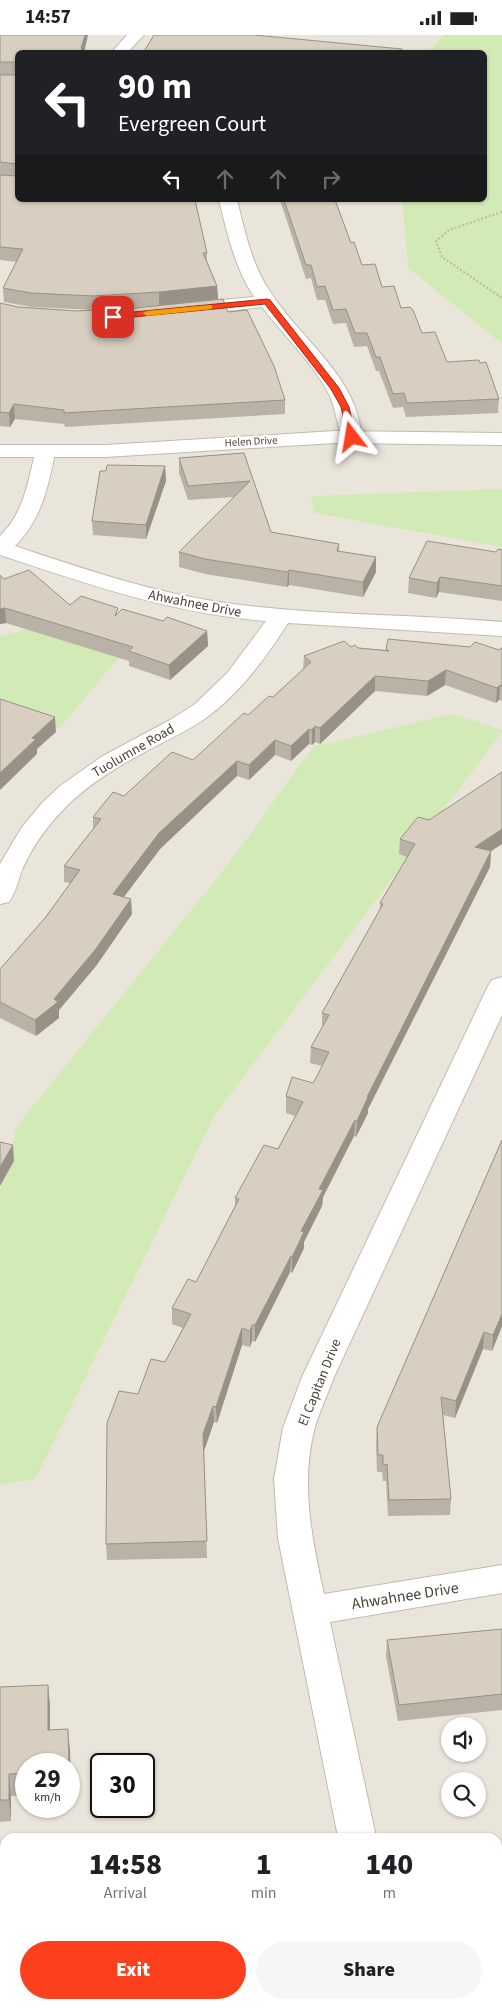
<!DOCTYPE html>
<html lang="en">
<head>
<meta charset="utf-8">
<style>
	:root { --surface:#fff; --page:#f6f6f6; --text:#202124; --muted:#757577; --accent:#fc3f1d }
	body { margin:0; font-family:"Source Sans 3",sans-serif; background:var(--page); color:var(--text); height:100vh; display:flex; flex-direction:column; font-size:19px; white-space:nowrap }
	* { box-sizing:border-box; margin:0 }
	p { font-size:16px; color:var(--muted) }
	.icon { flex:none; width:28px; height:28px; fill:none; stroke:currentColor; stroke-width:2; stroke-linecap:round; stroke-linejoin:round }
	.map { position:relative; flex:1; overflow:hidden }
	.drawer { position:absolute; left:0px; top:1798px; width:502px; height:176px; display:flex; flex-direction:column; background:var(--surface); border-radius:15px 15px 0 0; box-shadow:0 1px 4px #0004 }
	.drawer>* { flex:none }
	.banner { position:absolute; left:15px; top:15px; width:472px; height:152px; border-radius:8px; box-shadow:0 1px 4px #0004; background:#202124; color:#fff; overflow:hidden }
	.buttons { position:absolute; left:441px; top:1682px; display:grid; gap:10px }
	.buttons a { display:grid; place-items:center; width:45px; height:45px; border-radius:50%; background:var(--surface); box-shadow:0 1px 4px #0004; font-size:25px }
	.speed { position:absolute; left:15px; top:1718px; display:flex; gap:10px; font-size:25px; font-weight:700; text-align:center }
	.speed>* { display:grid; place-content:center; width:65px; height:65px; border-radius:50%; background:var(--surface); box-shadow:0 1px 4px #0004; line-height:1 }
	.speed small { font-size:12px; font-weight:400 }
	.speed .limit { border:2px solid #111; border-radius:8px; background:#fff; color:#111 }
	.pin { position:absolute; display:grid; place-items:center; width:42px; height:42px; color:#fff; margin:-21px; border-radius:10px; box-shadow:0 2px 8px #0006 }
	.me { position:absolute; width:55px; margin:-28px; rotate:346deg; stroke-linejoin:round; filter:drop-shadow(0 0 4px #0008) }
	.turn { display:flex; align-items:center; gap:18px; height:105px; padding:0 20px; font-size:22px }
	.turn .icon { width:65px; height:65px; stroke-width:2.5 }
	.turn b { display:block; font-size:35px; line-height:42px }
	.lanes { display:flex; align-items:center; height:48px; padding:0 20px; background:#0003; justify-content:center; gap:25px; direction:ltr }
	.lanes .off { opacity:.35 }
	.eta { display:flex; justify-content:space-evenly; align-items:center; height:85px; text-align:center }
	.eta b { font-size:30px; font-weight:800; line-height:35px }
	.action { display:flex; gap:10px; margin-top:auto; padding:10px 20px }
	.action a { flex:1; height:58px; border-radius:30px; background:var(--accent); color:#fff; font-size:20px; font-weight:800; line-height:58px; text-align:center }
	.action a+a { background:var(--page); color:var(--text) }
	.status { display:flex; justify-content:space-between; align-items:center; height:35px; padding:0 25px; background:var(--surface); direction:ltr }
	.status svg { height:14px; fill:currentColor }
	.map>svg:first-child { display:block }
	.residential { fill:#eae5da; fill-rule:evenodd }
	.green { fill:#d2eab5 }
	.lines { fill:none; stroke-linecap:round; stroke-linejoin:round }
	.minor-casing { stroke:#c2bbae; stroke-width:2 }
	.tertiary-casing { stroke:#c2bbae; stroke-width:2 }
	.path { stroke:#c4b79f; stroke-width:2; stroke-dasharray:2 2; stroke-linecap:butt }
	.minor { fill:#fff; fill-rule:evenodd }
	.tertiary { fill:#fff; fill-rule:evenodd }
	.wall { fill:#bab2a6; fill-rule:evenodd }
	.shaded-wall { fill:#979187 }
	.building { fill:#d8cfc1; stroke:#979187 }
	.route { fill:#fc3f1d; stroke:#a42913 }
	.slow { fill:#f59e0b }
	.labels { text-anchor:middle; stroke-width:4; stroke-linejoin:round; paint-order:stroke }
	.far-street-label { font-size:11px; fill:#4b4439; stroke:#fff }
	.street-label { font-size:14px; fill:#4b4439; stroke:#fff }
	.near-street-label { font-size:16px; fill:#4b4439; stroke:#fff }
</style>
</head>
<body>
<div class="status"><b>14:57</b><svg viewBox="0 0 49 12"><path d="M0 12V9h3v3zM5 12V6h3v6zM10 12V3h3v9zM15 12V0h3v12zM26 1h20v11H26zM47 4h2v5h-2z"/></svg></div>
<div class="map">
<svg width="502" height="1973" viewBox="0 0 502 1973">
	<rect width="100%" height="100%" fill="#f6f3ec"/>
	<path class="residential" d="M0 0H443L429 18H18V165H402L408 233 502 309V1973H0ZM450 1691H478V1719H450ZM26 1729H69V1771H26ZM101 1729H144V1771H101ZM450 1746H478V1774H450ZM5 1802H498V1969H5Z"/>
	<g class="green">
		<path d="M443 0H502V309L408 233 402 165H485V18L429 17Z"/>
		<path d="M502 454V512L315 478 311 461Z"/>
		<path d="M72 580 129 610 60 693 0 690V602Z"/>
		<path d="M452 679 502 695V697L215 1080 35 1444 0 1450V1156L17 1091 229 828 313 712Z"/>
	</g>
	<g class="lines">
		<g class="minor-casing">
			<g id="minor">
				<path d="M127 0H144L127 18H111Z"/>
				<path d="M219 165H237C245 197 252 231 271 258 296 297 338 328 355 372 359 382 360 392 362 402L359 406 352 408 345 406C337 395 336 373 329 359 312 327 284 301 262 272L189 280 182 278 180 274 182 270 189 268 254 262C235 233 227 198 219 165Z"/>
				<path d="M45 412 52 414 55 418C48 453 41 485 15 511 84 534 154 558 226 568 318 581 410 579 502 587V601L288 588C265 624 238 661 203 685 184 698 163 707 143 718 113 734 83 753 60 778 44 795 31 814 22 835 18 846 16 857 9 867L0 869V829L22 792 42 768 60 751 101 722 170 685 195 669 228 637 266 586C174 579 87 549 0 520V501C23 479 28 448 35 418L38 414Z"/>
				<path d="M502 942V980L334 1342C328 1359 320 1375 315 1392 300 1448 312 1505 324 1559L502 1530V1558L330 1587 376 1802H338L278 1503 274 1444 283 1393 302 1342 488 951 492 945Z"/>
				<path d="M372 1969H412L413 1973H373Z"/>
			</g>
		</g>
		<g class="tertiary-casing">
			<path id="tertiary" d="M335 396 502 398V410L335 408 105 422H0V410H105Z"/>
		</g>
		<path class="path" d="M502 177 449 195 436 206 442 222 502 263"/>
		<use href="#minor" class="minor"/>
		<use href="#tertiary" class="tertiary"/>
	</g>
	<g class="wall">
		<path d="M0 0 18 18V40H0Z"/>
		<path d="M0 40H18V165L207 218V226L217 251 218 264 189 268 228 277 285 365V379L65 392 64 389 15 384 10 392 0 391V268L18 272 77 276 94 275 31 272 4 267 3 253 17 227 0 225ZM148 272 135 273 102 274Z"/>
		<path d="M280 165H335L351 208 362 230 401 273 447 327 499 364 498 378 406 382 403 372 393 373 379 336H376L367 311 354 312 346 288 333 289 325 265H317L311 243 306 244Z"/>
		<path d="M244 418 271 497 339 509V516L376 522V537L363 562 289 550 287 552 205 539 179 532V517L234 462 188 465 179 438V423Z"/>
		<path d="M165 431 166 446 146 504 93 500 92 486 106 436Z"/>
		<path d="M502 515V566L439 557 436 563 408 558 409 543 496 517Z"/>
		<path d="M4 544 70 570 118 578 207 596 208 611 170 645 129 631V626L6 588 0 589Z"/>
		<path d="M351 612 386 615H499L502 613V666L499 665 496 668 445 650 427 661 375 656 320 709 315 707 312 710 309 709 291 726 275 720 249 745 237 741 160 814 124 862 132 879 96 931 59 975V983L36 1001 0 983V934L45 883 70 848 64 847V831L93 794V782L124 761 193 725 248 680 273 662 303 634 304 621Z"/>
		<path d="M429 785 502 809 491 816 490 832 368 1074V1078L356 1102 354 1101 323 1162 322 1171 304 1207V1213L292 1238 290 1237 255 1307 252 1306 250 1312 242 1310 217 1388 214 1387 204 1415 207 1523 107 1525 106 1509 138 1359 165 1327 183 1293 172 1289V1273L196 1247 235 1171V1163L278 1114 295 1081 286 1078V1061L313 1048 322 1031 310 1028 311 1012 322 993V978L380 875V868L407 822 399 819 400 804Z"/>
		<path d="M502 1105V1291L492 1316 483 1314 455 1383 443 1380 451 1464 450 1480 388 1481 386 1446H383L382 1437H377L376 1409 377 1392Z"/>
		<path d="M502 1594V1675L398 1686 386 1621 387 1605Z"/>
		<path d="M48 1650 50 1671V1695L70 1715 71 1758H69V1729H26V1760L11 1761V1786L0 1787V1652Z"/>
		<path d="M499 1851H502V1890L498 1870Z"/>
		<path d="M498 1895H502V1973H466V1969H498Z"/>
	</g>
	<g class="shaded-wall">
		<path d="M85 0H88L84 18H81V13Z"/>
		<path d="M217 251 218 264 159 271V257Z"/>
		<path d="M14 369 15 384 10 392 9 378Z"/>
		<path d="M165 431 166 446 146 504V490Z"/>
		<path d="M376 522V537L363 562V547Z"/>
		<path d="M289 535V550L287 552 288 537Z"/>
		<path d="M440 542 439 557 436 563 437 548Z"/>
		<path d="M5 573 6 588 0 589V574Z"/>
		<path d="M207 596 208 611 170 645 169 630Z"/>
		<path d="M446 635 445 650 427 661 428 646Z"/>
		<path d="M375 641V656L320 709V693Z"/>
		<path d="M500 650 499 665 496 668 497 653Z"/>
		<path d="M55 682 56 697 37 714V719L0 755V738L32 703Z"/>
		<path d="M315 691V707L312 710V695Z"/>
		<path d="M309 694V709L291 726V711Z"/>
		<path d="M275 705V720L249 745V730Z"/>
		<path d="M237 726V741L160 814 114 875 113 859 159 798Z"/>
		<path d="M502 794V809L474 827 475 812Z"/>
		<path d="M491 816 490 832 368 1074V1078L356 1102 357 1086 367 1062Z"/>
		<path d="M131 864 132 879 96 931 59 975V983L36 1001 35 985 54 964Z"/>
		<path d="M355 1085 354 1101 323 1162 322 1171 304 1207V1213L292 1238V1222L301 1196 319 1154Z"/>
		<path d="M13 1110 14 1126 0 1151V1132Z"/>
		<path d="M291 1221 290 1237 255 1307V1290Z"/>
		<path d="M502 1279V1291L492 1316 493 1300Z"/>
		<path d="M252 1290V1306L250 1312V1296Z"/>
		<path d="M242 1293V1310L217 1388 216 1372Z"/>
		<path d="M484 1297 483 1314 455 1383 456 1366Z"/>
		<path d="M213 1371 214 1387 204 1416 203 1399Z"/>
		<path d="M48 1650 50 1671V1716L48 1695Z"/>
		<path d="M68 1694 70 1715 71 1758 69 1736Z"/>
		<path d="M9 1739 11 1761V1786L9 1765Z"/>
	</g>
	<g class="building">
		<path d="M0 0H85L81 13 82 14 81 18H18V27H0Z"/>
		<path d="M154 0H254L402 14 400 18H143Z"/>
		<path d="M0 40H18V129L0 127Z"/>
		<path d="M0 140 18 141V165H195L207 218H203L217 251 159 257 94 261 31 258 3 253 23 214 0 212Z"/>
		<path d="M284 165H335L351 208 354 207 362 230 375 229 382 252 394 251 401 273 410 272 413 275 422 298 435 297 447 327 479 325 480 328 486 327 499 364 407 368 404 358 393 359 380 322H376L367 298H355L346 274 333 275 325 251 317 252 311 230H306Z"/>
		<path d="M223 264 228 277 247 275 274 331 285 365 64 378V375L14 369 9 378 0 377V268L18 272 77 276 135 273Z"/>
		<path d="M244 418 271 497 339 509 337 516 376 522 363 547 289 535 288 537 205 524 179 517 250 446 188 451 179 423Z"/>
		<path d="M107 430 165 431 146 490 92 486 100 436H106Z"/>
		<path d="M427 506 496 517 498 514 502 515V551L440 542 437 548 409 543Z"/>
		<path d="M29 535 70 570 81 561 118 573 115 581 122 574 163 586 167 582 207 596 169 630 129 616 133 612 5 573 0 574V540L4 544Z"/>
		<path d="M388 604 470 612 475 607 499 615 501 613H502V651L500 650 497 653 446 635 428 646 375 641 320 693 315 691 312 695 309 694 291 711 275 705 249 730 237 726 159 798 113 859 131 864 95 915 54 964 58 967 35 985 0 967V934L45 883 80 835 64 831 101 784 93 782 113 757 124 761 172 717 193 725 244 678 248 680 269 661 273 662 311 627 304 621 344 606 351 612 355 610 358 613 389 616 386 614Z"/>
		<path d="M0 664 55 682 32 703 36 704 0 738Z"/>
		<path d="M502 737V794L475 812 491 816 367 1062H368L357 1086 355 1085 319 1154 323 1155 301 1196 304 1197 292 1222 291 1221 255 1290H252L250 1296 242 1293 216 1372 213 1371 203 1399 207 1506 106 1509 107 1388 119 1356 138 1359 151 1324 165 1327 191 1279 172 1273 188 1244 196 1247 239 1164 235 1163 264 1110 278 1114 303 1067 286 1061 292 1042 313 1048 317 1041 329 1017 311 1012 329 980 322 978 383 869 380 868 415 809 400 804 418 782 429 785Z"/>
		<path d="M502 1105V1279L493 1300 484 1297 456 1366 441 1362 451 1464 389 1465 387 1429 383 1430V1420H378L377 1392Z"/>
		<path d="M0 1107 13 1110 0 1132Z"/>
		<path d="M502 1594V1659L399 1670 387 1605Z"/>
		<path d="M48 1650V1695L68 1694 69 1736V1729H26V1738L9 1739V1765H0V1652Z"/>
		<path d="M499 1851H502V1862Z"/>
		<path d="M498 1895H502V1911Z"/>
		<path d="M502 1912V1973H501L500 1969 472 1973 471 1969H498V1913Z"/>
		<path d="M0 1921H5V1969H56V1973H0Z"/>
		<path d="M169 1970 170 1973H157Z"/>
	</g>
	<path class="route" d="M267 264 270 265 339 353 349 372 356 402 355 403 348 402 341 372 331 354 265 269 113 284 109 282 113 279Z"/>
	<path class="slow" d="M210 270H212V274L147 281 143 278 147 276Z"/>
	<g class="labels">
		<g class="far-street-label">
			<text transform="translate(251 406) rotate(-3)" y="4">Helen Drive</text>
		</g>
		<g class="street-label">
			<text transform="translate(195 568) rotate(11)" y="5">Ahwahnee Drive</text>
			<text transform="translate(133 715) rotate(-30)" y="5">Tuolumne Road</text>
			<text transform="translate(319 1347) rotate(-68)" y="5">El Capitan Drive</text>
		</g>
		<g class="near-street-label">
			<text transform="translate(405 1560) rotate(-9)" y="6">Ahwahnee Drive</text>
		</g>
	</g>
</svg>
<div class="buttons">
<a><svg class="icon" aria-label="sound" viewBox="0 0 24 24"><path d="M4 9h4l5-4v14l-5-4H4zM17 9q2 3 0 6"/></svg></a>
<a><svg class="icon" aria-label="search" viewBox="0 0 24 24"><circle cx="10" cy="10" r="6"/><path d="M15 15l6 6"/></svg></a>
</div>
<div class="speed"><div>29<small>km/h</small></div><div class="limit">30</div></div>
<div class="pin" style="left:113px;top:282px;background:#d93025"><svg class="icon" aria-label="arrive" viewBox="0 0 24 24"><path d="M6 21V4h12l-3 4 3 4H6"/></svg></div>
<svg class="me" style="left:352px;top:402px" viewBox="-20 -20 40 40"><path d="M0-17L14 15 0 8-14 15z" fill="#fc3f1d" stroke="#fff" stroke-width="4"/></svg>
<div class="banner">
<div class="turn"><svg class="icon" aria-label="left" viewBox="0 0 24 24"><path d="M17 20v-9H6M10 6l-5 5 5 5"/></svg><div><b>90 m</b>Evergreen Court</div></div>
<div class="lanes"><svg class="icon" aria-label="left" viewBox="0 0 24 24"><path d="M17 20v-9H6M10 6l-5 5 5 5"/></svg><svg class="icon off" aria-label="ahead" viewBox="0 0 24 24"><path d="M12 20V5M6 11l6-6 6 6"/></svg><svg class="icon off" aria-label="ahead" viewBox="0 0 24 24"><path d="M12 20V5M6 11l6-6 6 6"/></svg><svg class="icon off" aria-label="right" viewBox="0 0 24 24"><path d="M7 20v-9h11M14 6l5 5-5 5"/></svg></div>
</div>
<section class="drawer">
<div class="eta">
<div><b>14:58</b><p>Arrival</p></div>
<div><b>1</b><p>min</p></div>
<div><b>140</b><p>m</p></div>
</div>
<div class="action"><a>Exit</a><a>Share</a></div>
</section>
</div>
</body>
</html>
